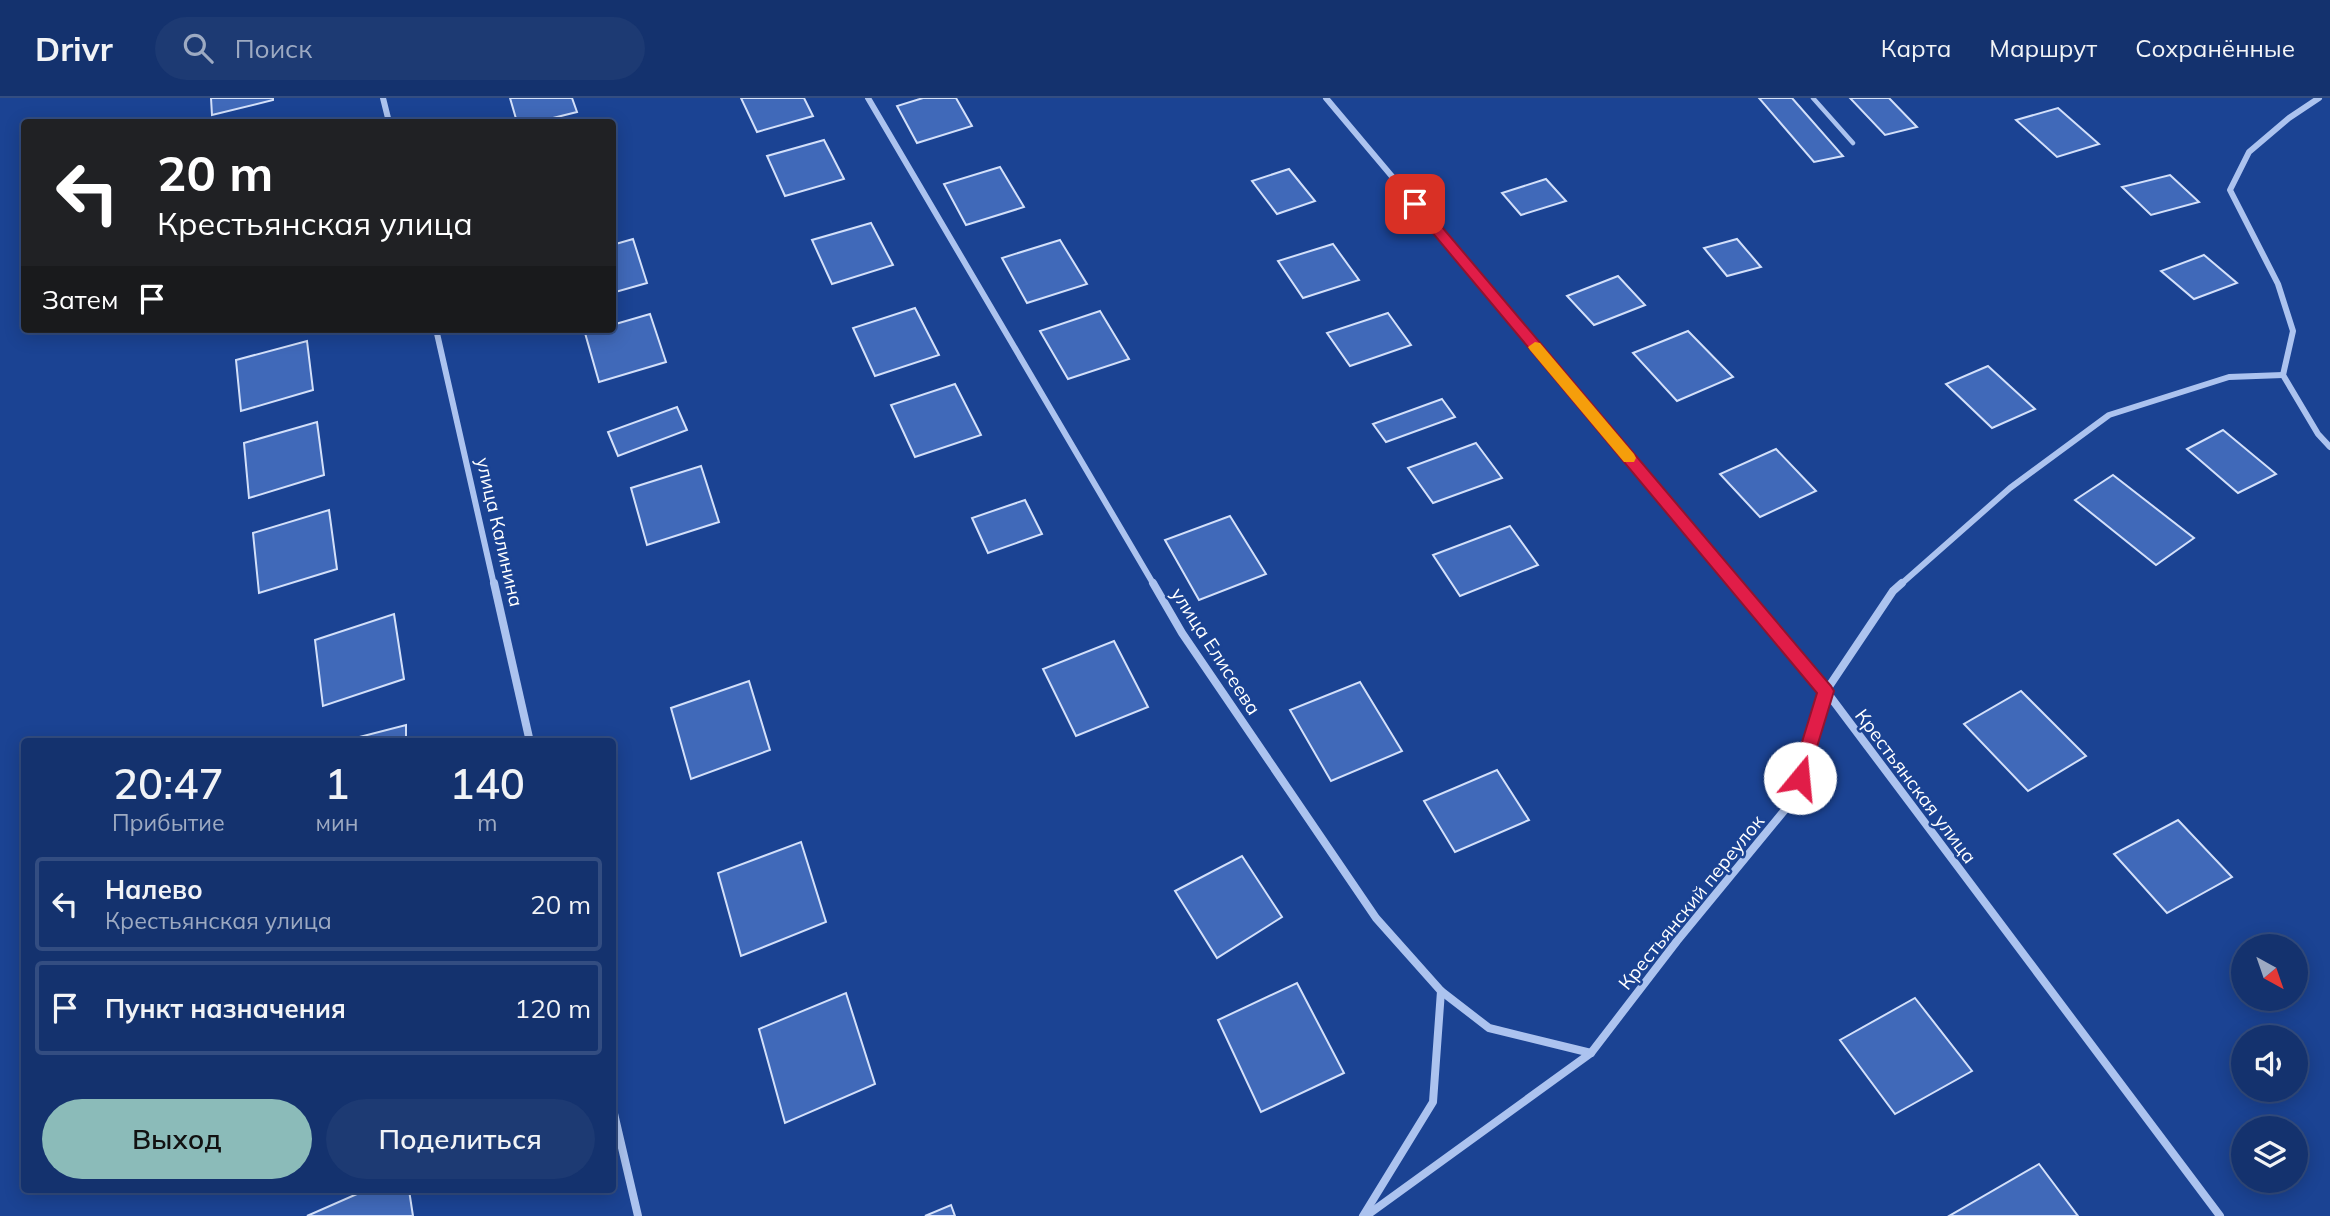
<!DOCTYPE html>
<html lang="ru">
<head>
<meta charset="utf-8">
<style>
	:root { --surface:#14326e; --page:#1d3a73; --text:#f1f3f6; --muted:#9daac2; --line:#334d81; --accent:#8bbbb9 }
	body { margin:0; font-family:Mulish,sans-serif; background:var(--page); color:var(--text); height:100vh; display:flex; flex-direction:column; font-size:26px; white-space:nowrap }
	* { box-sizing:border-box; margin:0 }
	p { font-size:23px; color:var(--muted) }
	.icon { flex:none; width:38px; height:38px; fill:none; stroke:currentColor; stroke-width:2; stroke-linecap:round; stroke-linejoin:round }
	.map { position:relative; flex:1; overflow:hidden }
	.panel { position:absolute; left:21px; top:640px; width:595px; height:455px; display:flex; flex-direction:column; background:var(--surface); border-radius:7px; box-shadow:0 4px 18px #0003,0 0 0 2px var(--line) }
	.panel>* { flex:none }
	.guide { position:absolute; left:21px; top:21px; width:595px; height:214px; border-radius:7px; box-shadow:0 4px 18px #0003,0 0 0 2px var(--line); background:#202124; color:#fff; overflow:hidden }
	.needle { width:46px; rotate:140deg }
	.buttons { position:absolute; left:2231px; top:836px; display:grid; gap:14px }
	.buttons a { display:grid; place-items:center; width:77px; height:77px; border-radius:50%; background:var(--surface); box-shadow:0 4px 18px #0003,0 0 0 2px var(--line); font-size:35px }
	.pin { position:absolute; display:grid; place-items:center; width:60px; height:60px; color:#fff; margin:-30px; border-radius:14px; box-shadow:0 4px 10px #0006 }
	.me { position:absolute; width:77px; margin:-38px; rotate:17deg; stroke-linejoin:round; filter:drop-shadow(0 0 5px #0008) }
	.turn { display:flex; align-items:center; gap:24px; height:147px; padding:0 21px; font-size:32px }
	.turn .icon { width:91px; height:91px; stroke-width:2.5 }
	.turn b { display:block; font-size:49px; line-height:60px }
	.then { display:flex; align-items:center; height:66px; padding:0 21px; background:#0003; gap:14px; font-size:26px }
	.eta { display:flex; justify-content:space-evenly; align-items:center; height:119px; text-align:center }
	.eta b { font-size:42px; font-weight:600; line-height:49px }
	.primary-button { display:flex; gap:14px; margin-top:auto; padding:14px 21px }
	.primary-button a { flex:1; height:80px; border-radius:42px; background:var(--accent); color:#111; font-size:28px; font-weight:600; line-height:80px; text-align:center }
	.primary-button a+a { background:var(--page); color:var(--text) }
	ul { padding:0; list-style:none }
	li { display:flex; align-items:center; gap:21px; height:94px; margin:0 14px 10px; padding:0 7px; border:4px solid var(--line); border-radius:7px }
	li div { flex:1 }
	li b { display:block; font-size:26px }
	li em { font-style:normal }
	header { display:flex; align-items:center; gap:42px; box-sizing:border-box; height:98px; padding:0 35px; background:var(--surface); border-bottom:2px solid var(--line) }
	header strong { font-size:33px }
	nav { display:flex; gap:38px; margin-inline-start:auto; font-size:24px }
	.search { width:490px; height:63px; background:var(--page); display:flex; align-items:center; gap:18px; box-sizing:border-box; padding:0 24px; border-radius:38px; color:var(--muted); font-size:26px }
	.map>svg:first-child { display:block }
	.building { fill:#4069b9; stroke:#d3e0fa; stroke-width:2 }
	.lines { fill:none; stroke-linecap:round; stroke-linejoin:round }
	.lane { stroke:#acc3ef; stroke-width:4.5 }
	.street-far1 { stroke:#acc3ef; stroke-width:6 }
	.street { stroke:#acc3ef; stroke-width:8 }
	.route { fill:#e11d48; stroke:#92132f; stroke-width:2 }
	.slow { fill:#f59e0b }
	.labels { text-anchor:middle; stroke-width:5; stroke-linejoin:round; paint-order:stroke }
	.street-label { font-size:19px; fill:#fff; stroke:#1b4393 }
</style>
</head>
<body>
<header>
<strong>Drivr</strong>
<div class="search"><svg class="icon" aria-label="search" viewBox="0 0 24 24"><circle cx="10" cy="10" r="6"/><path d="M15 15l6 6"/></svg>Поиск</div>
<nav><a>Карта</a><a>Маршрут</a><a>Сохранённые</a></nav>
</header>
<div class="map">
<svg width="2330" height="1118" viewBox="0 0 2330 1118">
	<rect width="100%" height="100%" fill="#1b4393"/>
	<g class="building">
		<path d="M211 0H273V2L212 17Z"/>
		<path d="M510 0H572L577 14 537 24H517Z"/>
		<path d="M741 0H804L813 18 757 34Z"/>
		<path d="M923 0H956L972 28 917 45 897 8Z"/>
		<path d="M1759 0H1792L1843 58 1814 64Z"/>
		<path d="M1850 0H1889L1917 29 1885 37Z"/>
		<path d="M2058 10 2099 46 2057 59 2016 22Z"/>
		<path d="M824 42 844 81 785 98 767 58Z"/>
		<path d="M1000 69 1024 109 966 127 944 86Z"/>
		<path d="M1289 71 1315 103 1277 116 1252 83Z"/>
		<path d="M2170 77 2199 104 2151 117 2122 89Z"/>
		<path d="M1546 81 1566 103 1521 117 1502 95Z"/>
		<path d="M871 125 893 167 832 186 812 142Z"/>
		<path d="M633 141 647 185 612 195V147Z"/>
		<path d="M1737 141 1761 169 1727 178 1704 150Z"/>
		<path d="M1060 142 1087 186 1027 205 1002 160Z"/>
		<path d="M1333 146 1359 182 1303 200 1278 163Z"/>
		<path d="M2204 157 2237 185 2194 201 2161 173Z"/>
		<path d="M1618 178 1645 207 1594 227 1567 198Z"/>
		<path d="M915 210 939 257 875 278 853 230Z"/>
		<path d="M1100 213 1129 261 1068 281 1040 233Z"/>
		<path d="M1388 215 1411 247 1350 268 1327 235Z"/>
		<path d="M650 216 666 264 599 284 585 235 612 231V227Z"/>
		<path d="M1688 233 1733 279 1677 303 1633 255Z"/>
		<path d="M307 243 313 292 241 313 236 262Z"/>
		<path d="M1988 268 2035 311 1992 330 1946 286Z"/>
		<path d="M955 286 981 337 915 359 891 307Z"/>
		<path d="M1442 301 1455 319 1386 344 1373 326Z"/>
		<path d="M677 309 687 332 618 358 608 334Z"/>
		<path d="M317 324 324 377 249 400 244 345Z"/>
		<path d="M2223 332 2276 376 2238 395 2187 351Z"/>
		<path d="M1476 345 1502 380 1433 405 1408 370Z"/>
		<path d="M1776 351 1816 393 1760 419 1720 376Z"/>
		<path d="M701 368 719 424 647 447 631 390Z"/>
		<path d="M2113 377 2194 440 2156 467 2075 402Z"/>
		<path d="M1025 402 1042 436 988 455 972 420Z"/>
		<path d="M329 412 337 471 259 495 253 435Z"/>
		<path d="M1230 418 1266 476 1199 502 1165 442Z"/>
		<path d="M1510 428 1538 467 1460 498 1433 457Z"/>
		<path d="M394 516 404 581 323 608 315 542Z"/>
		<path d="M1114 543 1148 609 1076 638 1043 571Z"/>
		<path d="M749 583 770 652 691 681 671 610Z"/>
		<path d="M1360 584 1402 653 1331 683 1290 612Z"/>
		<path d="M2021 593 2086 658 2028 693 1964 626Z"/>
		<path d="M406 627V644H340Z"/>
		<path d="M1497 672 1529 722 1455 754 1424 703Z"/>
		<path d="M2178 722 2232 779 2167 815 2114 756Z"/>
		<path d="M801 744 826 824 741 858 718 775Z"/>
		<path d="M1242 758 1282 819 1217 860 1175 793Z"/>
		<path d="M1297 885 1344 975 1261 1014 1218 922Z"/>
		<path d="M846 895 875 986 785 1025 759 931Z"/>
		<path d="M1915 900 1972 973 1895 1016 1840 942Z"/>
		<path d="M2039 1066 2078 1118H1949Z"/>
		<path d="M366 1092H409L413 1118H307Z"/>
		<path d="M951 1107 955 1118H925Z"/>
	</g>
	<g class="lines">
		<path class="lane" d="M1813 0 1853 45"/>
		<g class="street-far1">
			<path d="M383 0 389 24"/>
			<path d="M868 0 1154 487"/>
			<path d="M1326 0 1736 487"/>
			<path d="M2319 0 2289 20 2249 54 2230 92 2278 186 2293 233 2283 277 2318 336 2330 349"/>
			<path d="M436 231 494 487"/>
			<path d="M1900 487 2010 390 2109 317 2229 279 2283 277"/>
		</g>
		<g class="street">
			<path d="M494 485 530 644"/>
			<path d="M1153 485 1182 535 1376 820 1441 893 1433 1004 1363 1118"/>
			<path d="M1735 485 1826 593 2220 1118"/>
			<path d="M1441 893 1489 930 1591 955"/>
			<path d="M612 1007 638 1118"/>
			<path d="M1366 1118 1591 955 1677 843 1793 702 1826 593 1893 493 1902 485"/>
		</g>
	</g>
	<path class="route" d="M1415 102 1420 103 1831 588 1834 593 1806 685 1800 688 1794 685 1791 680 1817 595 1411 109 1409 106Z"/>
	<path class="slow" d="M1535 244 1540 245 1634 356 1636 360 1634 364H1624L1530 252 1528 249Z"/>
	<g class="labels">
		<g class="street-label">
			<text transform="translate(500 434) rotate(77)" y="7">улица Калинина</text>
			<text transform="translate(1216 553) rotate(57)" y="7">улица Елисеева</text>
			<text transform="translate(1916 688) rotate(53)" y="7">Крестьянская улица</text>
			<text transform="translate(1691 804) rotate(-51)" y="7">Крестьянский переулок</text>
		</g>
	</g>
</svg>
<div class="buttons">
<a><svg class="needle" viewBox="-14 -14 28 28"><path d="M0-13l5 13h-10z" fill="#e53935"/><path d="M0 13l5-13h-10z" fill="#9daac2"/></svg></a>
<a><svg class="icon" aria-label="sound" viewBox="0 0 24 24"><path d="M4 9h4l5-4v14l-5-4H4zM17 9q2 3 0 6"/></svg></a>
<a><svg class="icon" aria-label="layers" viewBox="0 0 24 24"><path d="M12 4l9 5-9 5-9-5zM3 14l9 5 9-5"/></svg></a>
</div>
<div class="pin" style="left:1415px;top:106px;background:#d93025"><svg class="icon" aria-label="arrive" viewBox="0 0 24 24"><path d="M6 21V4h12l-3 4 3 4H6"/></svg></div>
<svg class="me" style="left:1800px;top:680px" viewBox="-20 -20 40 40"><circle r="19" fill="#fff"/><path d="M0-13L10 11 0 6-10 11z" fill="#e11d48"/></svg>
<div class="guide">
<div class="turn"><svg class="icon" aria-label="left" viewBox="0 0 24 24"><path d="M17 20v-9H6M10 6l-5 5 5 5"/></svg><div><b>20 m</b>Крестьянская улица</div></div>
<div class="then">Затем<svg class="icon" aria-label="arrive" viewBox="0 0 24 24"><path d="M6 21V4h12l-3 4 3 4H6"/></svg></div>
</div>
<section class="panel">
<div class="eta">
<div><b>20:47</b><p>Прибытие</p></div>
<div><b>1</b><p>мин</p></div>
<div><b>140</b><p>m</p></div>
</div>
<ul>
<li><svg class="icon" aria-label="left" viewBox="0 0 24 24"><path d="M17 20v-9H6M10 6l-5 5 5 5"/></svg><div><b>Налево</b><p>Крестьянская улица</p></div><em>20 m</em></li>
<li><svg class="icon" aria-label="arrive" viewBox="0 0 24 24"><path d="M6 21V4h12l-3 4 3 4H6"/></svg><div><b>Пункт назначения</b></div><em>120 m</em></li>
</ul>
<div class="primary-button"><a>Выход</a><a>Поделиться</a></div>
</section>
</div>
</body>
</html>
